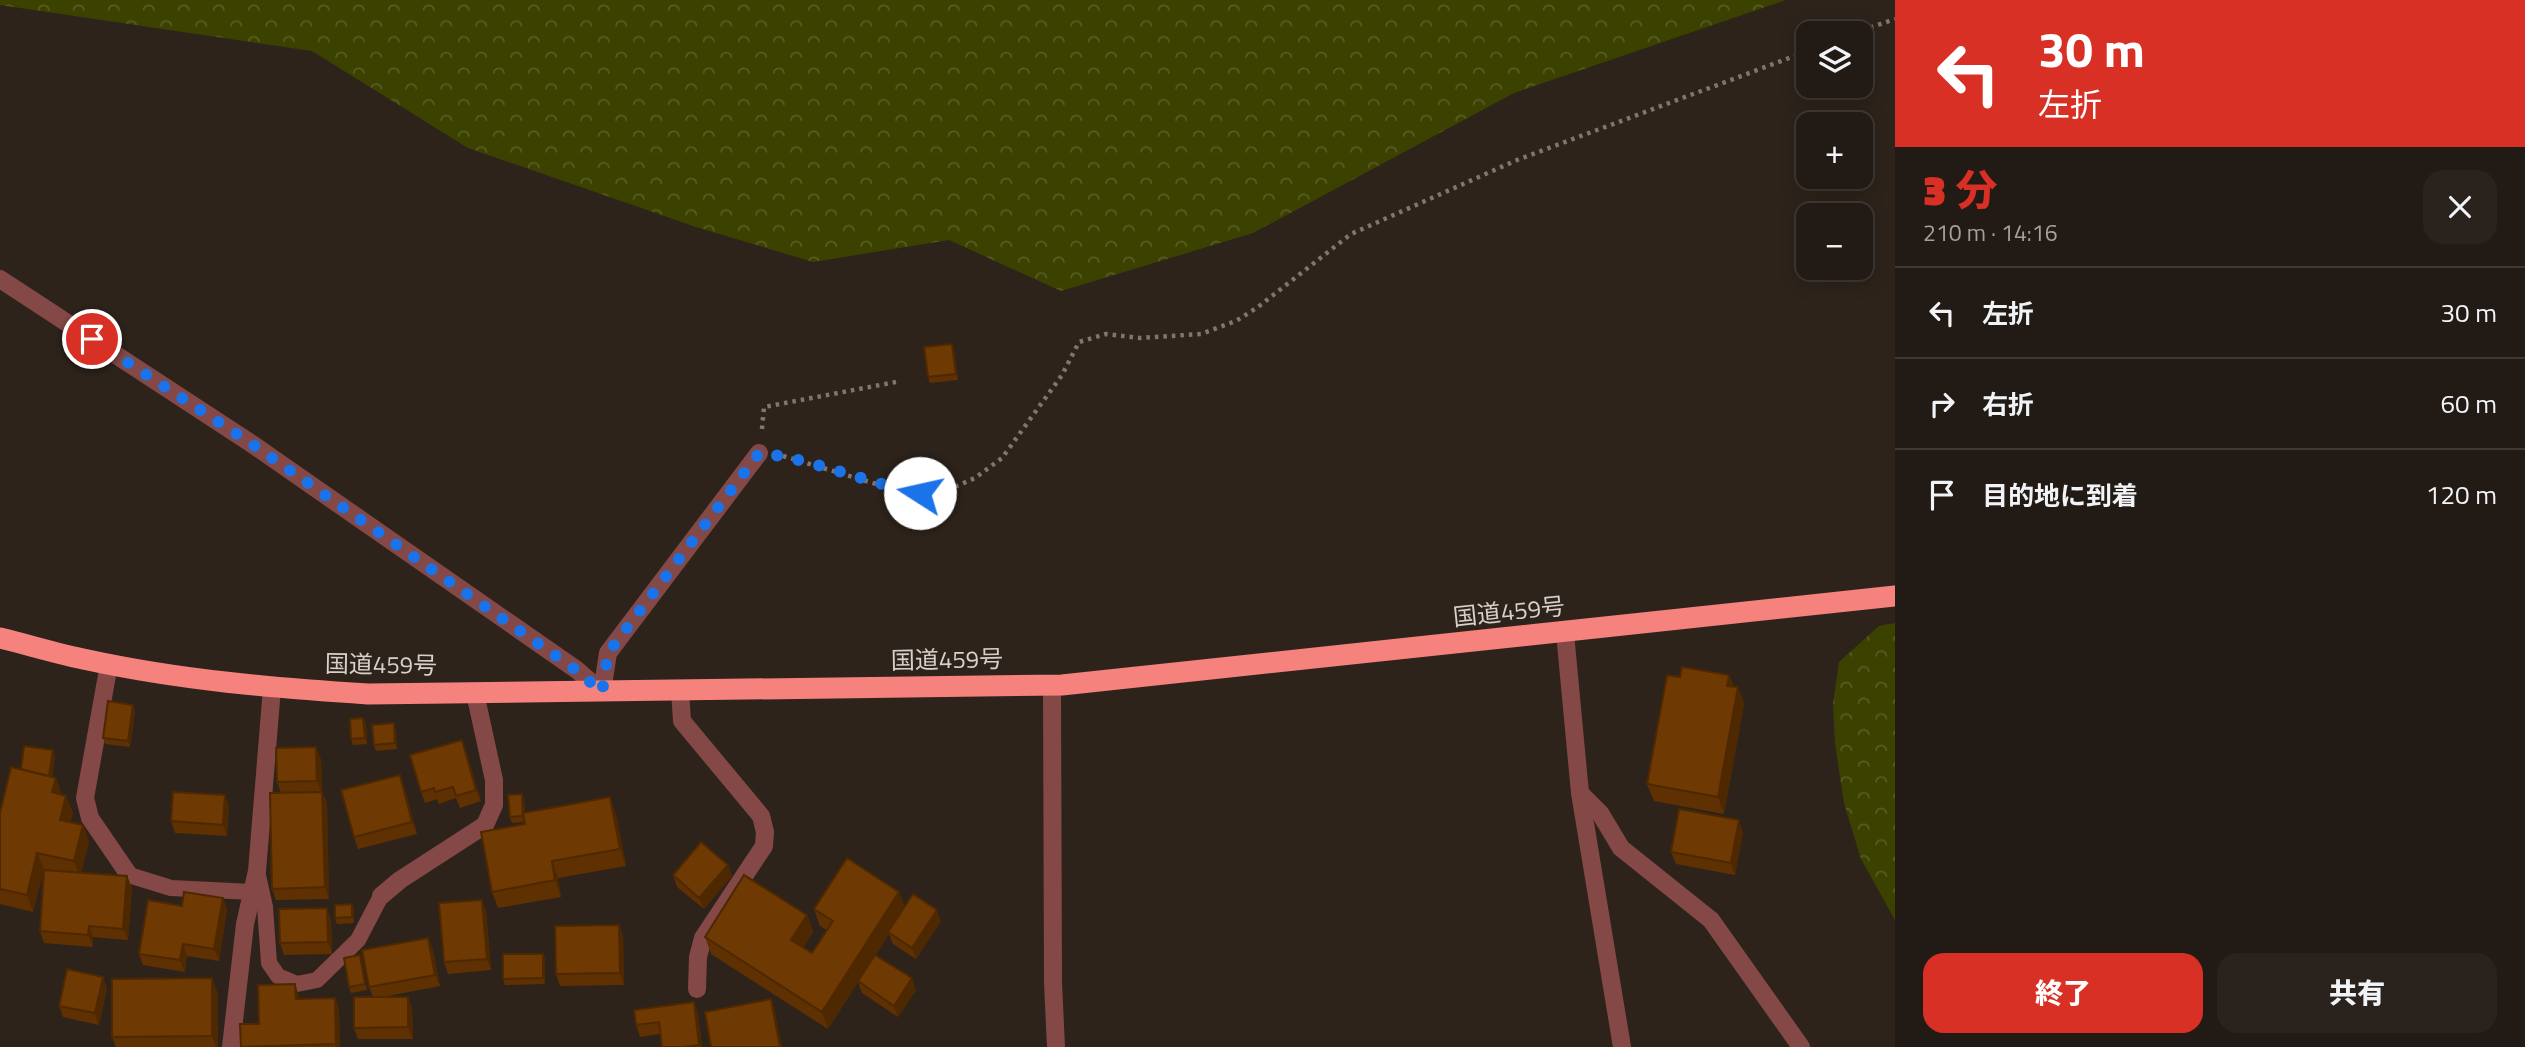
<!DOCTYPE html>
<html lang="ja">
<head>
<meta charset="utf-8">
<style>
	:root { --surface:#221a14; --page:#2a231d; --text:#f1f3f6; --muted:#a2a1a0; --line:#3f3834; --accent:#d93025 }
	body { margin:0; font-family:"Titillium Web","Noto Sans JP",sans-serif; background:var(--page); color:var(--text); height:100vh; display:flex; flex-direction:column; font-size:26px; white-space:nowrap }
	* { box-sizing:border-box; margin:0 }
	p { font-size:23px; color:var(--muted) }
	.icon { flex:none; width:38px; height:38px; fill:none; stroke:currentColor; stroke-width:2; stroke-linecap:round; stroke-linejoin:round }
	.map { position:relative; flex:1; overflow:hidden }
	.drawer { display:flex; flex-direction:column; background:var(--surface); width:630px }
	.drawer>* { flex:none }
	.guide { background:#d93025; color:#fff; overflow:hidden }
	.fabs { position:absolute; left:1796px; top:21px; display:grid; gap:14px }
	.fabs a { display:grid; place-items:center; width:77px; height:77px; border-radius:14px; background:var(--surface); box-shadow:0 4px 18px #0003,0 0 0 2px var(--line); font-size:35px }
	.pin { position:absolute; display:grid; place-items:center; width:60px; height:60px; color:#fff; margin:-30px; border:4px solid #fff; border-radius:50%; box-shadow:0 2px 7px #0007 }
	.me { position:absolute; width:77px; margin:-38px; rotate:280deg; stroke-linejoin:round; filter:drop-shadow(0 0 5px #0008) }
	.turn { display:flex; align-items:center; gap:24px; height:147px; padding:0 28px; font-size:32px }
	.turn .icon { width:91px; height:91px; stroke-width:2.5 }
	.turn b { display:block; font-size:49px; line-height:60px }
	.round { display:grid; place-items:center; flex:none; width:74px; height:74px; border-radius:21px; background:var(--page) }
	.overview { display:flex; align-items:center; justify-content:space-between; height:119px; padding:0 28px }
	h1 { font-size:42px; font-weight:800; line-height:52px; color:var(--accent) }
	.button { display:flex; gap:14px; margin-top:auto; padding:14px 28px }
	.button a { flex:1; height:80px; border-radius:21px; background:var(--accent); color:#fff; font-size:28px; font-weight:800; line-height:80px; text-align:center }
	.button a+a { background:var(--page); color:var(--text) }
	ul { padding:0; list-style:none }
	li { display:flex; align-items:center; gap:21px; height:91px; padding:0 28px; border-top:2px solid var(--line) }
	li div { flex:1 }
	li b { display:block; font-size:26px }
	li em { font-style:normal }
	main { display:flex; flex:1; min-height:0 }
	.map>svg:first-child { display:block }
	.forest { fill:url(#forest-crowns) }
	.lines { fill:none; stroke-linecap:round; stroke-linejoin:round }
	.path { stroke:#7e766f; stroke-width:4.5; stroke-dasharray:3.5 5; stroke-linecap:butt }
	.lane { stroke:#844946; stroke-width:16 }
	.street { stroke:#844946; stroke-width:18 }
	.highway { stroke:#f6827d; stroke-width:21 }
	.wall { fill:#5f3102 }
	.shaded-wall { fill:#4d2801 }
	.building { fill:#6e3902; stroke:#4d2801; stroke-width:2 }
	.route { stroke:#1a73e8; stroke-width:12; stroke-dasharray:0 21.6 }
	.labels { text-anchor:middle; stroke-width:7; stroke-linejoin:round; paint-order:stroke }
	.street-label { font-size:24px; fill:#d7d0cb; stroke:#2d231b }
</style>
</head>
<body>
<main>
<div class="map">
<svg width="1895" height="1047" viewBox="0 0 1895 1047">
	<defs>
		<pattern id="forest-crowns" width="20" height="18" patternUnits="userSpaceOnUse" patternTransform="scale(1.75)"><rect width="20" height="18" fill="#3b4200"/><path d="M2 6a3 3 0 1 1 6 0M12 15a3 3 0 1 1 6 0" fill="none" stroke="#575c24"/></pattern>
	</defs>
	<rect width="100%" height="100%" fill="#2d231b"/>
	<g class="forest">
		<path d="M0 0H1786L1514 93 1253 233 1061 291 949 240 813 262 696 227 468 148 312 51 0 5Z"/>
		<path d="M1895 623V920L1861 859 1844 803 1835 743 1833 704 1839 662 1879 626Z"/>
	</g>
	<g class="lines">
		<g class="path">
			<path d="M1854 33 1895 19"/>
			<path d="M762 429 764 407 896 382"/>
			<path d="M783 456 886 487 920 493 943 492 975 478 1002 458 1062 375 1079 342 1106 334 1140 338 1201 334 1236 321 1258 307 1351 234 1517 160 1808 51"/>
		</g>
		<g class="lane">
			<path d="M257 871 265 907 269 963 278 976 297 984 317 980 358 940 381 896"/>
			<path d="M129 875 171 888 252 892"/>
		</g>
		<g class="street">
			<path d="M0 279 252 444 577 670 602 692"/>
			<path d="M1565 633 1580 793 1622 1047"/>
			<path d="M109 664 85 798 90 818 129 875"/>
			<path d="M1052 685 1053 983 1056 1047"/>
			<path d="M680 690 682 721 761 816 765 832 764 846 703 938 698 957 697 989"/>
			<path d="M602 692 608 653 759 453"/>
			<path d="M1580 793 1600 813 1621 848 1711 920 1801 1047"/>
			<path d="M381 896 400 880 485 825 494 805V780L475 693"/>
			<path d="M231 1047 245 924 257 871 272 688"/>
		</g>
		<path class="highway" d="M0 638C29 645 58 654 88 660 180 680 274 688 368 694L1062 685 1895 596"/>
	</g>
	<g class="wall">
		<path d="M952 344 954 350 958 380 930 383 928 377Z"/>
		<path d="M1729 675 1734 687H1738L1744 704 1724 814 1654 801 1647 784 1680 677Z"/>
		<path d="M135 711 130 747 105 744 103 738Z"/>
		<path d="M363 718 366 724 367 744 353 745 351 739Z"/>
		<path d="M396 729 397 749 376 751 374 745Z"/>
		<path d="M462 740 481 801 460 808 456 798 439 804 437 799 425 803 421 792Z"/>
		<path d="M55 756 52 777 62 795 66 796 73 813 70 822 83 825 89 842 81 873 127 876 132 888 128 940 93 937V947L44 943 40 931 47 870 44 869 33 912 0 904V813L21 769Z"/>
		<path d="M321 759 322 792 327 803 329 899 276 900 272 889 281 793 277 782Z"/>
		<path d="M404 787 417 834 358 849 354 837Z"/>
		<path d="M524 800 525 812 616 814 626 866 558 878 561 897 498 908 492 892 525 824 524 822 512 823 510 817Z"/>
		<path d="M229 806 227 836 175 833 171 821Z"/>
		<path d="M1743 832 1735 875 1676 864 1671 852Z"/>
		<path d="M728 865 732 876 704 909 677 887 673 875Z"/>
		<path d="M223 898 227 910 219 961 187 956 185 972 143 965 139 954 182 906Z"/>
		<path d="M905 906 941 921 916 959 893 944 889 934 876 955 916 990 898 1017 862 993 858 982 828 1029 711 954 705 937 807 915 813 932 803 948 812 953 827 930 820 926 814 909Z"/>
		<path d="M354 910V923L337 924 335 918Z"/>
		<path d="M486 911 491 970 448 974 444 962Z"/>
		<path d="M331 919 332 954 284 955 280 943Z"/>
		<path d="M619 925 623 937 624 985 560 986 556 974Z"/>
		<path d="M428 938 433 950 440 986 383 997H408L412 1008 413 1039H358L354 1028 373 997 369 987Z"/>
		<path d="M543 954 545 959V984L505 985 503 979Z"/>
		<path d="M362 961 367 990 351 993 349 987Z"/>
		<path d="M103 977 107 989 99 1025 63 1017 59 1006Z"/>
		<path d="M212 978 218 995V1047H116L112 1037Z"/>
		<path d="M299 996V999L335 998 339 1009 340 1047H241L259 1024Z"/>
		<path d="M694 1002 698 1014 702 1047H662L660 1034 640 1037 636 1025Z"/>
	</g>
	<g class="shaded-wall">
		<path d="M952 344 954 350 958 380 956 374Z"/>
		<path d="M1729 675 1735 692 1727 686Z"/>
		<path d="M1738 687 1744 704 1724 814 1718 797Z"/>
		<path d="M133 705 135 711 130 747 128 741Z"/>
		<path d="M363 718 366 724 367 744 365 738Z"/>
		<path d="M394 723 396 729 397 749 395 743Z"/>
		<path d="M462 740 466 751 481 801 476 790Z"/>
		<path d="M316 747 321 759 322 793 317 781Z"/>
		<path d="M53 750 55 756 51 784 49 778Z"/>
		<path d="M400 775 404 787 417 834 412 822Z"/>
		<path d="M56 778 62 795 52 792Z"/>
		<path d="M322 792 327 803 329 899 325 887Z"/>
		<path d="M522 794 524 800 526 822 523 816Z"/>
		<path d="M225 795 229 806 227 836 223 825Z"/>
		<path d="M66 796 73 813 67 837 60 820Z"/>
		<path d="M610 797 616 814 626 866 620 849Z"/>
		<path d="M1739 820 1743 832 1735 875 1731 863Z"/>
		<path d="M83 825 89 842 80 878 74 861Z"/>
		<path d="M37 853 44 869 33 912 27 895Z"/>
		<path d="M552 861 558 878 561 897 555 880Z"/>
		<path d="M728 865 732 876 704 909 699 898Z"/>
		<path d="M127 876 132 888 128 940 123 929Z"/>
		<path d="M899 892 906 908 888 932 889 934 828 1029 822 1012Z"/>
		<path d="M223 898 227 910 219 961 214 949Z"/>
		<path d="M482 900 486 911 491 970 487 959Z"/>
		<path d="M352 904 354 910V923L352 917Z"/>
		<path d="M327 908 331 919 332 954 328 942Z"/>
		<path d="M937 910 941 921 916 959 912 948Z"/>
		<path d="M807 915 813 932 797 957 791 940Z"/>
		<path d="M619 925 623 937 624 985 620 973Z"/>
		<path d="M89 926 93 937V947L88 935Z"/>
		<path d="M428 938 433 950 440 986 435 975Z"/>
		<path d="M183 944 187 956 185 972 180 960Z"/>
		<path d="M543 954 545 959V984L543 978Z"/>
		<path d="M360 955 362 961 367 990 365 984Z"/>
		<path d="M103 977 107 989 99 1025 95 1013Z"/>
		<path d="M212 978 218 995V1047H216L212 1036Z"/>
		<path d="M912 978 916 990 898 1017 894 1006Z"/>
		<path d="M295 984 299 996 300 1011 296 999Z"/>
		<path d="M408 997 412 1008 413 1039 408 1027Z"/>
		<path d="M335 998 339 1009 340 1047H337L336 1044Z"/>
		<path d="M771 999 775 1011 782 1047H780Z"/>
		<path d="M694 1002 698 1014 702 1047H700L699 1045Z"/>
	</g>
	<g class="building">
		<path d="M952 344 956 374 928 377 924 347Z"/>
		<path d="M1682 667 1729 675 1727 686 1738 687 1718 797 1647 784 1667 675 1680 677Z"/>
		<path d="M108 701 133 705 128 741 103 738Z"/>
		<path d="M363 718 365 738 351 739 350 719Z"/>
		<path d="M394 723 395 743 374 745 372 725Z"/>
		<path d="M462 740 476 790 456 796 453 787 435 792 434 788 421 792 410 755Z"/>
		<path d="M24 746 53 750 49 776 21 769Z"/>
		<path d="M316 747 317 781 277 782 276 748Z"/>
		<path d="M11 767 56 778 52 792 66 796 60 820 83 825 74 861 37 853 27 895 0 889V813Z"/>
		<path d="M400 775 412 822 354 837 341 790Z"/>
		<path d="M173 792 225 795 223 825 171 821Z"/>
		<path d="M322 792 325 887 272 889 270 793Z"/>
		<path d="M522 794 523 816 510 817 508 795Z"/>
		<path d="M610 797 620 849 552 861 555 880 492 892 481 832 525 824 523 813Z"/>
		<path d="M1679 809 1739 820 1731 863 1671 852Z"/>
		<path d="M701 842 728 865 699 898 673 875Z"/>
		<path d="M847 858 899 892 822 1012 705 937 744 875 807 915 791 940 812 953 833 921 814 909Z"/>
		<path d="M44 870 127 876 123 929 89 926 88 935 40 931Z"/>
		<path d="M184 892 223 898 214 949 183 944 180 960 139 954 148 900 182 906Z"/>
		<path d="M913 894 937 910 912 948 888 932Z"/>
		<path d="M482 900 487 959 444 962 439 903Z"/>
		<path d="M352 904V917L335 918V905Z"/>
		<path d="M327 908 328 942 280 943 279 909Z"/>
		<path d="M619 925 620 973 556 974 555 926Z"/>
		<path d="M428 938 435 975 369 987 362 950Z"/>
		<path d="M503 954H543V978L503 979Z"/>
		<path d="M360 955 365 984 349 987 344 958Z"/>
		<path d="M875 955 912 978 894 1006 858 981Z"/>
		<path d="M67 969 103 977 95 1013 59 1006Z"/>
		<path d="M212 978V1036L112 1037V979Z"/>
		<path d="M295 984 296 999 335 998 336 1044 241 1047 240 1024H259L258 985Z"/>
		<path d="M354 997H408V1027L354 1028Z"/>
		<path d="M771 999 780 1047H711L705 1012Z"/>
		<path d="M694 1002 699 1045 684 1047H662L659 1022 636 1025 634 1010Z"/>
	</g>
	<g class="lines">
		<path class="route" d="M92 339 252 444 576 670 602 692 608 653 759 453C814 459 866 483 920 493"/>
	</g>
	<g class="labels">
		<g class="street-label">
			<text transform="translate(1509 612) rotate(-6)" y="8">国道459号</text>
			<text transform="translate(947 660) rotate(-1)" y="8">国道459号</text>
			<text transform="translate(381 665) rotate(1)" y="8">国道459号</text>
		</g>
	</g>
</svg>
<div class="fabs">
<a><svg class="icon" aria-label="layers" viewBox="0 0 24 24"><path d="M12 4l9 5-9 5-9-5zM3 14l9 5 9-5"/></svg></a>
<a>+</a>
<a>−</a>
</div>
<div class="pin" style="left:92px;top:339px;background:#d93025"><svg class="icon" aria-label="arrive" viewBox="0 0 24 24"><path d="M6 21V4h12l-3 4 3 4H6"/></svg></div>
<svg class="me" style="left:920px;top:493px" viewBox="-20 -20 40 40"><circle r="19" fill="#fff"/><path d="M0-13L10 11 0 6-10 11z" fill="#1a73e8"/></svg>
</div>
<section class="drawer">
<div class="guide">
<div class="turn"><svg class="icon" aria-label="left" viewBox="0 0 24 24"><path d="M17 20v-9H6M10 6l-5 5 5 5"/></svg><div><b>30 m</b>左折</div></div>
</div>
<div class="overview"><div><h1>3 分</h1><p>210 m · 14:16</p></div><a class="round"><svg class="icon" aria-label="close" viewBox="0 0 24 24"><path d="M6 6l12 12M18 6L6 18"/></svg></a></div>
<ul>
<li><svg class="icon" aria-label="left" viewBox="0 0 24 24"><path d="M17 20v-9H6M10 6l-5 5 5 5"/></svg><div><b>左折</b></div><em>30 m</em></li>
<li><svg class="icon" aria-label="right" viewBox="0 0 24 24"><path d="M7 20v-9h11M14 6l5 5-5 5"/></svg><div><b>右折</b></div><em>60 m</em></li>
<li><svg class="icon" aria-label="arrive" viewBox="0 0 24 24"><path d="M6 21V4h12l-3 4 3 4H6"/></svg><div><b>目的地に到着</b></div><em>120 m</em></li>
</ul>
<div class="button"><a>終了</a><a>共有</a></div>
</section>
</main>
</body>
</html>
